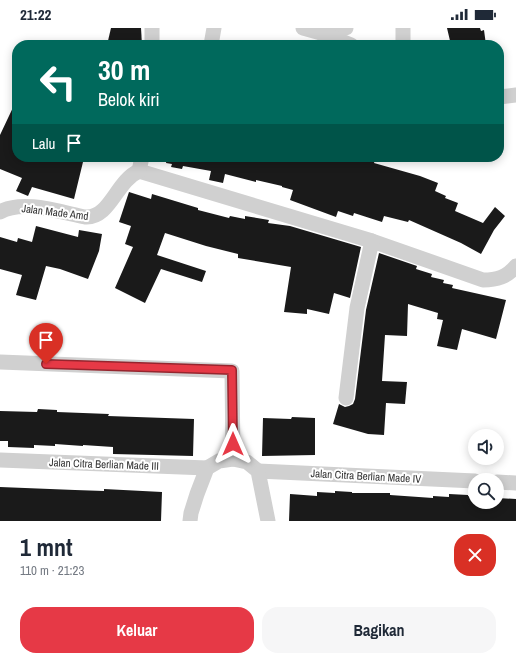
<!DOCTYPE html>
<html lang="id">
<head>
<meta charset="utf-8">
<style>
	:root { --surface:#fff; --page:#f6f6f7; --text:#1f2937; --muted:#747a83; --accent:#e63946 }
	body { margin:0; font-family:"Archivo Narrow",sans-serif; background:var(--page); color:var(--text); height:100vh; display:flex; flex-direction:column; font-size:15px; white-space:nowrap }
	* { box-sizing:border-box; margin:0 }
	p { font-size:13px; color:var(--muted) }
	.icon { flex:none; width:22px; height:22px; fill:none; stroke:currentColor; stroke-width:2; stroke-linecap:round; stroke-linejoin:round }
	.map { position:relative; height:493px; overflow:hidden }
	.drawer { display:flex; flex-direction:column; background:var(--surface); flex:1 }
	.drawer>* { flex:none }
	.guide { position:absolute; left:12px; top:12px; width:492px; height:122px; border-radius:16px; box-shadow:0 2px 10px #0003; background:#00695c; color:#fff; overflow:hidden }
	.tools { position:absolute; left:468px; top:401px; display:grid; gap:8px }
	.tools a { display:grid; place-items:center; width:36px; height:36px; border-radius:50%; background:var(--surface); box-shadow:0 2px 10px #0003; font-size:20px }
	.pin { position:absolute; display:grid; place-items:center; width:34px; height:34px; color:#fff; margin:-41px -17px; border-radius:50% 50% 50% 0; rotate:-45deg; box-shadow:0 0 4px #0007 }
	.pin .icon { rotate:45deg }
	.me { position:absolute; width:44px; margin:-22px; rotate:0deg; stroke-linejoin:round; filter:drop-shadow(0 0 3px #0008) }
	.turn { display:flex; align-items:center; gap:14px; height:84px; padding:0 20px; font-size:18px }
	.turn .icon { width:52px; height:52px; stroke-width:2.5 }
	.turn b { display:block; font-size:28px; line-height:34px }
	.then { display:flex; align-items:center; height:38px; padding:0 20px; background:#0003; gap:8px; font-size:15px }
	.round { display:grid; place-items:center; flex:none; width:42px; height:42px; border-radius:16px; background:var(--page) }
	.summary { display:flex; align-items:center; justify-content:space-between; height:68px; padding:0 20px }
	h1 { font-size:24px; font-weight:700; line-height:30px }
	.button { display:flex; gap:8px; margin-top:auto; padding:8px 20px }
	.button a { flex:1; height:46px; border-radius:16px; background:var(--accent); color:#fff; font-size:16px; font-weight:700; line-height:46px; text-align:center }
	.button a+a { background:var(--page); color:var(--text) }
	.status { display:flex; justify-content:space-between; align-items:center; height:28px; padding:0 20px; background:var(--surface); direction:ltr }
	.status svg { height:11px; fill:currentColor }
	.map>svg:first-child { display:block }
	.building { fill:#1a1a1a }
	.lines { fill:none; stroke-linecap:round; stroke-linejoin:round }
	.minor { stroke:#d0d0d0; stroke-width:15 }
	.route-casing { stroke:#96252e; stroke-width:10 }
	.route { stroke:#e63946; stroke-width:7 }
	.labels { text-anchor:middle; stroke-width:4; stroke-linejoin:round; paint-order:stroke }
	.street-label { font-size:11px; fill:#333; stroke:#fff }
</style>
</head>
<body>
<div class="status"><b>21:22</b><svg viewBox="0 0 49 12"><path d="M0 12V9h3v3zM5 12V6h3v6zM10 12V3h3v9zM15 12V0h3v12zM26 1h20v11H26zM47 4h2v5h-2z"/></svg></div>
<div class="map">
<svg width="516" height="493" viewBox="0 0 516 493">
	<rect width="100%" height="100%" fill="#fff"/>
	<g class="building">
		<path d="M111 0H141L142 17H107Z"/>
		<path d="M447 0H480L481 3 484 2 486 17H451Z"/>
		<path d="M17 71V129H74L73 132 83 134 74 171 32 159 28 168 16 163 22 150 0 141V107Z"/>
		<path d="M167 129H376L374 135 420 148 438 155 435 163 446 168 445 170 458 175 455 183 483 195 495 179 505 188 494 202 481 226 461 215 409 192 408 194 384 188 382 194 354 185 353 188 338 183 336 189 290 172 293 162 282 159V158L256 152V154L225 146 223 155 209 152 211 143 183 138 182 141 171 139 172 136 166 135Z"/>
		<path d="M129 164 151 171 152 166 198 180V182L229 190 230 188 245 191V188L269 192 268 195 290 198 361 219 350 270 334 265 329 286 307 281V286L284 284 291 239 238 230V226L206 218 165 205 157 227 206 243 202 254 161 241 145 275 115 260 133 219 125 216 131 198 119 194Z"/>
		<path d="M36 198 78 209 79 202 102 206 99 223 88 251 60 241 46 238 36 272 16 267 22 247 0 241V209L17 214 18 210 32 214Z"/>
		<path d="M379 225 417 238 416 241 432 246 431 249 444 252 443 255 453 257 452 260 506 272 496 311 462 301 457 322 437 318 443 292 437 291 438 285 408 276 407 308 385 307 382 353 407 354 405 376 386 375 384 407 368 406 333 396 339 376 345 379 349 378 353 376 355 371 366 282Z"/>
		<path d="M38 381 57 382V384L109 386 108 388 194 391 193 428 113 426V419L83 417V418L55 416V418L34 417V420L8 419V413H0V383L37 384Z"/>
		<path d="M292 389 315 390V427L262 428 263 390 291 391Z"/>
		<path d="M0 459 75 462 104 463V461L162 464 161 493H0Z"/>
		<path d="M335 463 352 464V465H390V467L433 470V468L449 469V466L468 467V468L475 469V474H497V470L516 471V493H289L290 466 317 468V464L335 465Z"/>
	</g>
	<g class="lines">
		<g class="minor">
			<path d="M303 0 321 5 346 0"/>
			<path d="M321 5 351 17"/>
			<path d="M152 17V0"/>
			<path d="M211 17 214 0"/>
			<path d="M403 17V0"/>
			<path d="M499 69 516 67"/>
			<path d="M139 143 372 213 483 252C497 252 507 249 516 238"/>
			<path d="M139 143 142 129"/>
			<path d="M0 184C22 171 60 184 85 189 110 191 116 153 139 143"/>
			<path d="M0 334 232 343 233 431"/>
			<path d="M346 370 357 280 372 213"/>
			<path d="M0 432 207 440"/>
			<path d="M258 443 475 453"/>
			<path d="M497 454 516 455"/>
			<path d="M190 493 191 485 197 466 207 440 219 433 233 431 247 434 258 443 268 493"/>
		</g>
	</g>
	<g class="lines">
		<g class="route-casing">
			<path id="route" d="M46 336 232 342 233 416"/>
		</g>
		<use href="#route" class="route"/>
	</g>
	<g class="labels">
		<g class="street-label">
			<text transform="translate(55 184) rotate(7)" y="4">Jalan Made Amd</text>
			<text transform="translate(104 436) rotate(2)" y="4">Jalan Citra Berlian Made III</text>
			<text transform="translate(366 448) rotate(3)" y="4">Jalan Citra Berlian Made IV</text>
		</g>
	</g>
</svg>
<div class="tools">
<a><svg class="icon" aria-label="sound" viewBox="0 0 24 24"><path d="M4 9h4l5-4v14l-5-4H4zM17 9q2 3 0 6"/></svg></a>
<a><svg class="icon" aria-label="search" viewBox="0 0 24 24"><circle cx="10" cy="10" r="6"/><path d="M15 15l6 6"/></svg></a>
</div>
<div class="pin" style="left:46px;top:336px;background:#d93025"><svg class="icon" aria-label="arrive" viewBox="0 0 24 24"><path d="M6 21V4h12l-3 4 3 4H6"/></svg></div>
<svg class="me" style="left:233px;top:416px" viewBox="-20 -20 40 40"><path d="M0-17L14 15 0 8-14 15z" fill="#e63946" stroke="#fff" stroke-width="4"/></svg>
<div class="guide">
<div class="turn"><svg class="icon" aria-label="left" viewBox="0 0 24 24"><path d="M17 20v-9H6M10 6l-5 5 5 5"/></svg><div><b>30 m</b>Belok kiri</div></div>
<div class="then">Lalu<svg class="icon" aria-label="arrive" viewBox="0 0 24 24"><path d="M6 21V4h12l-3 4 3 4H6"/></svg></div>
</div>
</div>
<section class="drawer">
<div class="summary"><div><h1>1 mnt</h1><p>110 m · 21:23</p></div><a class="round" style="background:#d93025;color:#fff"><svg class="icon" aria-label="close" viewBox="0 0 24 24"><path d="M6 6l12 12M18 6L6 18"/></svg></a></div>
<div class="button"><a>Keluar</a><a>Bagikan</a></div>
</section>
</body>
</html>
